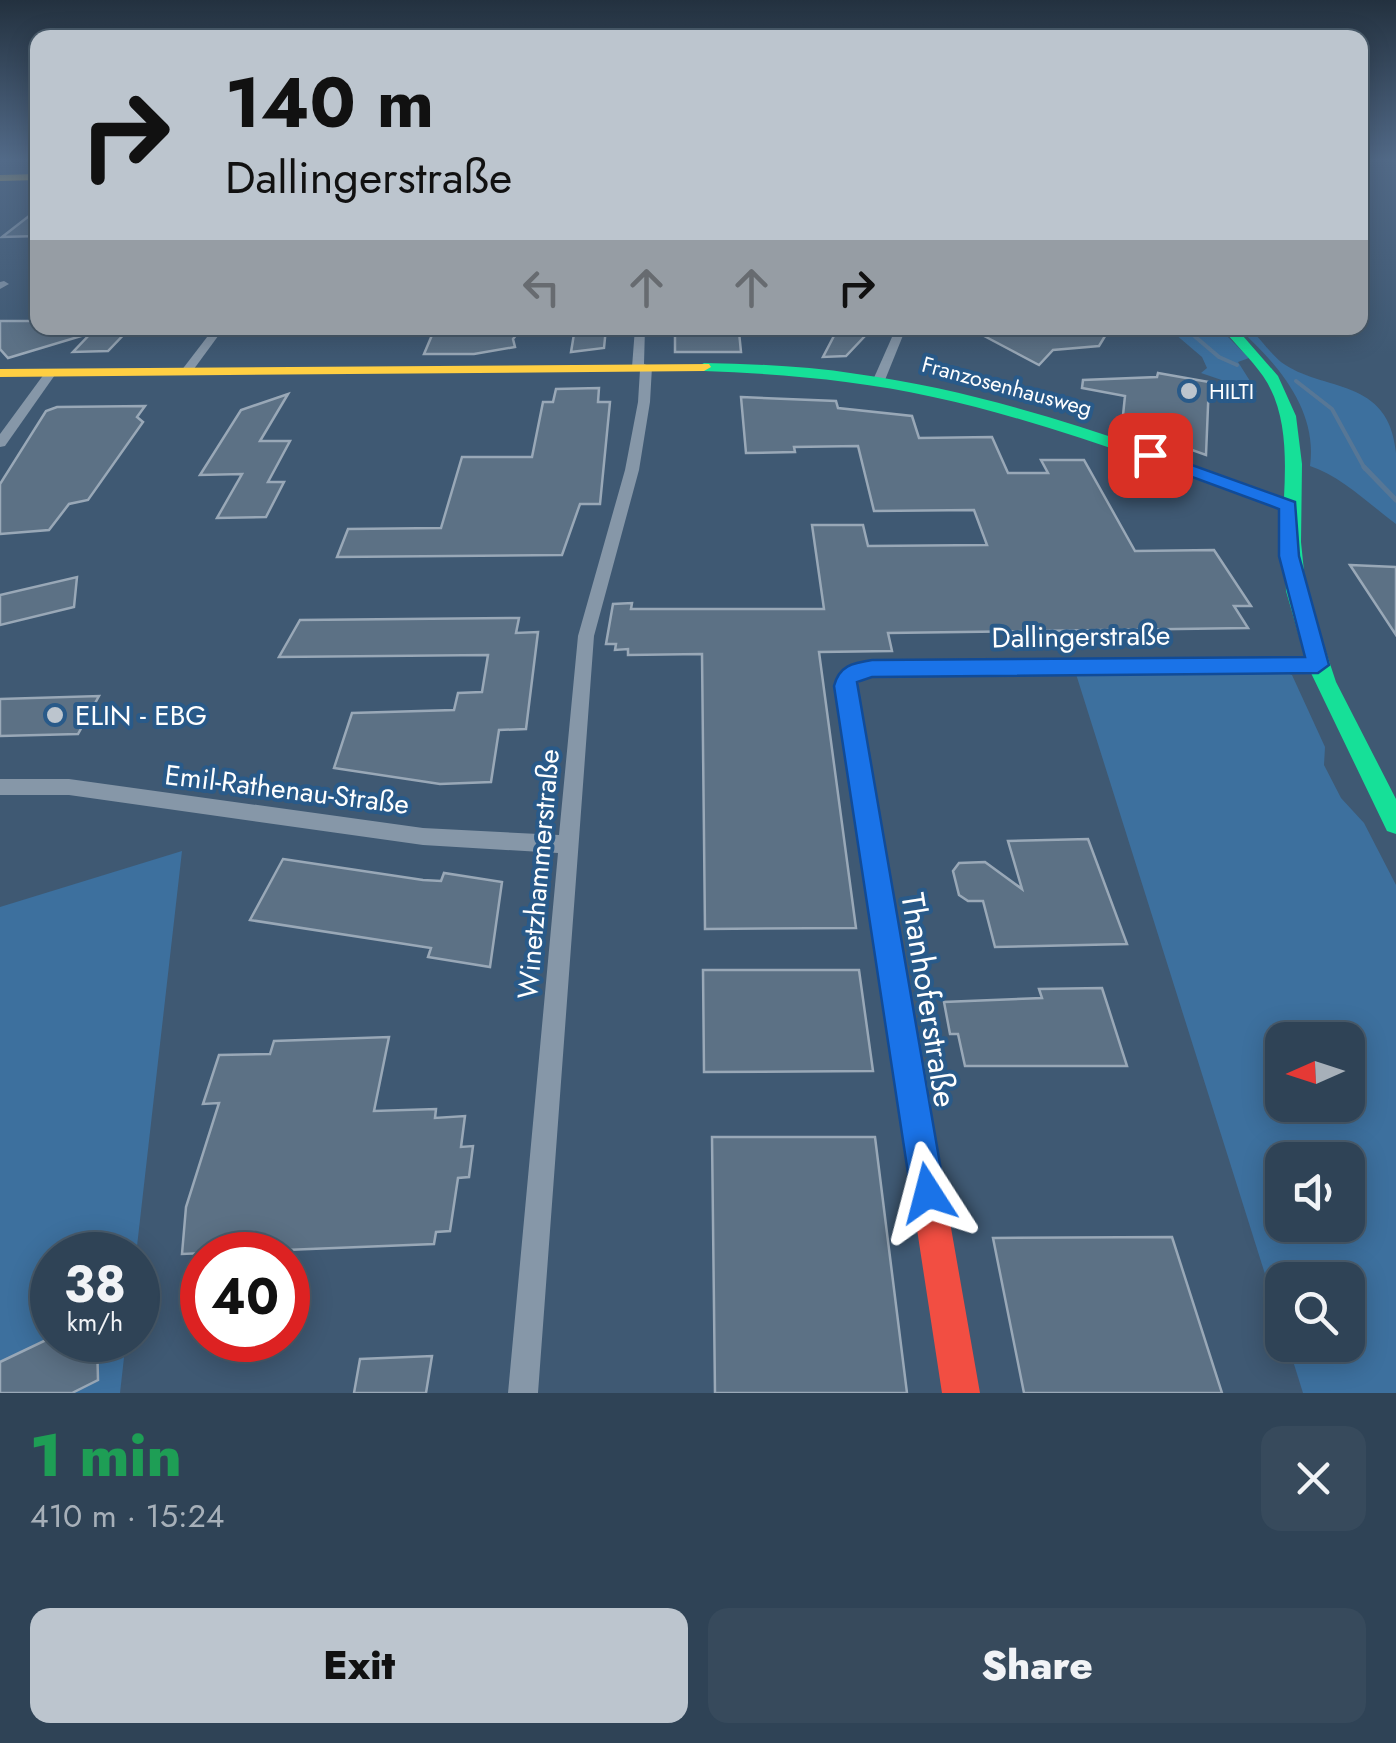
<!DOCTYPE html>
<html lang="en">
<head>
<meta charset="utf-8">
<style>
	:root { --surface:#2f4356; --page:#374a5c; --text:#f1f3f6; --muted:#a7b0b9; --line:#4a5c6c; --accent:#bcc5ce }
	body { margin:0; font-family:Jost,sans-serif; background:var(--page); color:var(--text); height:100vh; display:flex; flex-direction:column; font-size:38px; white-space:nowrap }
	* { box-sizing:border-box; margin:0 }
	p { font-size:32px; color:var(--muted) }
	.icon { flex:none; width:55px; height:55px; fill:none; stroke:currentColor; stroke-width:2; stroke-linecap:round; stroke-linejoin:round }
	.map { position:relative; height:1393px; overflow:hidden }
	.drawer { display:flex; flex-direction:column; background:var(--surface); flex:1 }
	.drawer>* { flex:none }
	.banner { position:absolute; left:30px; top:30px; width:1338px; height:305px; border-radius:20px; box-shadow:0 5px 25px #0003,0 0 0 2px var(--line); background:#bcc5ce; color:#111; overflow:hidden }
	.needle { width:65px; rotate:267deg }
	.controls { position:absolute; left:1265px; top:1022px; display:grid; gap:20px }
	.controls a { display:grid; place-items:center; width:100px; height:100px; border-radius:20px; background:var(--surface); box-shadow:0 5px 25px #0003,0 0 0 2px var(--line); font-size:50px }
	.speed { position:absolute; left:30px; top:1232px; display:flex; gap:20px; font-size:50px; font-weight:700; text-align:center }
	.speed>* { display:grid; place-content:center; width:130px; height:130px; border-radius:50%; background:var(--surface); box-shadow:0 5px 25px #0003,0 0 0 2px var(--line); line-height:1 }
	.speed small { font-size:25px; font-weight:400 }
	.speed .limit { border:15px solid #d22; background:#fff; color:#111 }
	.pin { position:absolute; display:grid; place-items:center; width:85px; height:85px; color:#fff; margin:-42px; border-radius:20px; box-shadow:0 5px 15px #0006 }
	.me { position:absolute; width:110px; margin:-55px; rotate:351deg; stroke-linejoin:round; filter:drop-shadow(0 0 8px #0008) }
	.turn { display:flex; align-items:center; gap:35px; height:210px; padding:0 30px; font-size:45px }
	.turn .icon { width:130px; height:130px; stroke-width:2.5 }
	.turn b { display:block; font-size:70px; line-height:85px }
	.lanes { display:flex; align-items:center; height:95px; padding:0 30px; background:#0003; justify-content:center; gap:50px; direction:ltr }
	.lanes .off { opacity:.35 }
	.round { display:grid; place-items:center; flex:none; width:105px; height:105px; border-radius:20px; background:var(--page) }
	.head { display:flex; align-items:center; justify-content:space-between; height:170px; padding:0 30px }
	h1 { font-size:60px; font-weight:800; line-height:75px; color:#1e9e55 }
	.action { display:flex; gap:20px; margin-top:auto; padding:20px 30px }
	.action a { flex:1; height:115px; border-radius:20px; background:var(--accent); color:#111; font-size:40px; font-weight:800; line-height:115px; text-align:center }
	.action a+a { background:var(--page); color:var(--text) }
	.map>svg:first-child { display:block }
	.green { fill:#3d709e; fill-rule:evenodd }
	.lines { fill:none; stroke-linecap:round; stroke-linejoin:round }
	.stream-far1 { stroke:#577796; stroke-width:4 }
	.stream { stroke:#577796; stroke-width:5 }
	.building { fill:#5c7185; stroke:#99a8b7; stroke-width:2.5 }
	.street { fill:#8697a8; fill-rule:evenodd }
	.fast { fill:#16e098; fill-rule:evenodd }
	.slow { fill:#ffcf43; fill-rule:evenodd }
	.jam { fill:#f24e42; fill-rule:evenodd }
	.route { fill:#1a73e8; stroke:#114b97; stroke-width:2.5 }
	.poi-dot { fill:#bcc5ce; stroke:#295a89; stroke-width:4 }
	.labels { text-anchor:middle; stroke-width:8; stroke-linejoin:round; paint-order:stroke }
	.far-street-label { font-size:22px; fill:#fff; stroke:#295a89 }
	.far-poi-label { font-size:22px; fill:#fff; stroke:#295a89; text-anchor:start }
	.street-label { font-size:28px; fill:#fff; stroke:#295a89 }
	.poi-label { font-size:28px; fill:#fff; stroke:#295a89; text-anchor:start }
	.near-street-label { font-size:32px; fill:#fff; stroke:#295a89 }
</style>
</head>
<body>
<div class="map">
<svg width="1396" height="1393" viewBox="0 0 1396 1393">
	<rect width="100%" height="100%" fill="#3f5973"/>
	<g class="green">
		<path d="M1168 328H1219L1249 358 1238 362 1257 392 1201 373 1207 368 1202 357Z"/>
		<path d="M1238 328H1249C1260 338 1270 353 1281 362 1323 393 1389 376 1396 453 1396 476 1396 501 1396 524 1369 504 1341 476 1310 466 1318 410 1277 363 1238 328Z"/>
		<path d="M1280 670 1292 675 1325 747 1324 765 1341 798 1364 823 1396 885V1393H1303L1288 1345H1348V1280H1282V1328L1076 674ZM1282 1040H1348V1105H1282ZM1282 1160H1348V1225H1282Z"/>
		<path d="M182 851 136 1255H52V1340H126L120 1393H0V907Z"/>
	</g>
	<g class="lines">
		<g class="stream-far1">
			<path d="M1185 328 1219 357 1237 365"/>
			<path d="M1296 381 1332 409 1365 469"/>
		</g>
		<path class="stream" d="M1364 467 1396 500"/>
	</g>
	<g class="building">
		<path d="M38 209V236L2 237Z"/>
		<path d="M0 321H38V328H92L93 331 96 328H130L108 351 73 352 91 333 8 358 0 349Z"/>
		<path d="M435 328H522L513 339 515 347 474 354H424Z"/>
		<path d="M575 328H606L604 348 571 352Z"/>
		<path d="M969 328H1110L1099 346 1053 350 1039 365Z"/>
		<path d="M675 332H739L741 352H675Z"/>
		<path d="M836 332 865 336 846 356 823 357Z"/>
		<path d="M1158 373 1209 382 1206 455 1122 425 1125 396 1082 388 1083 380 1157 377Z"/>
		<path d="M599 388 598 402H610L600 504H580L562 555 337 557 348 529 441 528 462 457H532L543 402H553L556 389Z"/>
		<path d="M288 394 260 441H290L268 482H284L266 517 217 518 242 474 200 475 241 410Z"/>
		<path d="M741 397 836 401 838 408 912 416 919 438 992 437 1008 473H1048L1041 460H1084L1135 551 1214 550 1251 606H1234L1248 628 888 633 892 651 819 652 856 928 705 929 702 654 628 655V649L615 650 616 644H606L613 604 632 603 631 609H824L812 525H863L868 546 987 545 974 510 874 511 858 446 794 447 795 452 746 453Z"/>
		<path d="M145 406 137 417 143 422 88 500 69 504 49 530 0 534V484L46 411 57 407Z"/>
		<path d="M1350 565 1396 567V635Z"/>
		<path d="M77 577 74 607 0 625V595Z"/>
		<path d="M519 618 516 633 538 632 526 729 499 730 491 782 440 784 334 768 352 713 454 710 458 693 482 692 488 655 279 657 300 620Z"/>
		<path d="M99 696 78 734 0 736V699Z"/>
		<path d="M1088 839 1127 944 995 947 983 901H968L959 895 953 871 959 863 985 862 1022 889 1008 841Z"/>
		<path d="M283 859 423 880 441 881 444 873 502 882 490 967 428 957 431 948 250 920Z"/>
		<path d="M703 970H859L873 1071 704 1072Z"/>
		<path d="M1102 988 1127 1066H965L958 1034H950L944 1002 1042 998 1039 989Z"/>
		<path d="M389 1037 374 1111 436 1109 435 1118 465 1116 461 1147 473 1146 469 1177 458 1178 450 1231 436 1232 434 1244 182 1254 186 1207 219 1103 203 1104 219 1055 270 1054 274 1041Z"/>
		<path d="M712 1137H875L907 1393H715Z"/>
		<path d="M1172 1237 1222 1393H1024L993 1238Z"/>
		<path d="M46 1340H97L98 1380 72 1393H0V1362Z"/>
		<path d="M432 1356 426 1393H354L360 1359Z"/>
	</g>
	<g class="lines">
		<g class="street">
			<path d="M0 282 4 281 9 284 0 289Z"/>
			<path d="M214 328H224L191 373H183L181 371Z"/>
			<path d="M635 328H645L644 364 652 367 650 402 639 470 594 636 538 1393H508L558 853 423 845 69 795H0V779H69L423 828 559 835 578 636 625 470 638 402 640 370 632 367Z"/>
			<path d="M896 328H906L885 380 875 383 873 380Z"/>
			<path d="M47 370 57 372 5 446 0 447V434Z"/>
		</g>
		<path class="fast" d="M1222 328H1236L1278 376 1296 416 1302 464 1301 542 1306 591 1336 682 1396 799V834L1387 831 1311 673 974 676 963 668 974 660 1305 657 1286 591 1283 510C1168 469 1053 423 933 397 857 380 781 374 704 371L697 367 704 363C755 364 806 366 857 374 1004 394 1145 448 1284 498 1286 457 1287 411 1263 376 1251 359 1235 344 1222 328Z"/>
		<g class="slow">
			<path d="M38 174V180L0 181V175Z"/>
			<path d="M709 364 711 367 704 371 0 377V369Z"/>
		</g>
		<path class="jam" d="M974 660 982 662 985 668 982 674 871 677 860 681 856 686 980 1393H942L834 686 844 669 871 661Z"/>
	</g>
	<linearGradient id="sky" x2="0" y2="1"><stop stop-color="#23313f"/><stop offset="0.45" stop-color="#526a88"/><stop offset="1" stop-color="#526a88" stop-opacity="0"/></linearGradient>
	<rect width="1396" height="354" fill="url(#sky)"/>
	<path class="route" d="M1150 450 1295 502 1299 556 1329 665 1318 673 872 677 857 682 945 1193 940 1205 928 1210 916 1205 911 1193 834 686C839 666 852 663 872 660L1305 657 1279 556V509L1143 459V451Z"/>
	<g class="poi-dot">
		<circle cx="1189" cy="391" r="10"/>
		<circle cx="55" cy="715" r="10"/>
	</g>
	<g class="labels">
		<g class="far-street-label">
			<text transform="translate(1007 386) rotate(15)" y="8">Franzosenhausweg</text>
		</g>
		<g class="far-poi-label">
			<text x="1209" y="399">HILTI</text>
		</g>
		<g class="street-label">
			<text transform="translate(1081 636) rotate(-1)" y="10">Dallingerstraße</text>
			<text transform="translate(287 789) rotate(7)" y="10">Emil-Rathenau-Straße</text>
			<text transform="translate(538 874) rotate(-85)" y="10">Winetzhammerstraße</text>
		</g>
		<g class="poi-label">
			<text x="75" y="725">ELIN - EBG</text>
		</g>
		<g class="near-street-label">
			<text transform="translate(929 1000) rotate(81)" y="11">Thanhoferstraße</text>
		</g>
	</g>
</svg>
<div class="controls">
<a><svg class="needle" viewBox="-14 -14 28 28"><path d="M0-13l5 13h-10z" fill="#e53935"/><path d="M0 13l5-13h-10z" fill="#a7b0b9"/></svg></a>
<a><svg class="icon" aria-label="sound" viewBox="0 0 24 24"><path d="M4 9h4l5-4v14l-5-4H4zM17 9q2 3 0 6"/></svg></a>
<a><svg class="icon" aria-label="search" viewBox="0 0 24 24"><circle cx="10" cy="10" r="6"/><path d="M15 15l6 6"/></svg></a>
</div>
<div class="speed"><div>38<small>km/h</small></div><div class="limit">40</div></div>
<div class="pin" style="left:1150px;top:455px;background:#d93025"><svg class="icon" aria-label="arrive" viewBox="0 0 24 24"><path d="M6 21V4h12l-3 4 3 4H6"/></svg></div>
<svg class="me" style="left:928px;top:1193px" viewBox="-20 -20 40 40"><path d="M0-17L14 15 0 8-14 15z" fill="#1a73e8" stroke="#fff" stroke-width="4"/></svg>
<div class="banner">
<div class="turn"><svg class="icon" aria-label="right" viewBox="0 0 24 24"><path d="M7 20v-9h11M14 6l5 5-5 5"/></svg><div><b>140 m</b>Dallingerstraße</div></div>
<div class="lanes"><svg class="icon off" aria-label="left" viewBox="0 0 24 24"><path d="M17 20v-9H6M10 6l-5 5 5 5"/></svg><svg class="icon off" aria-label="ahead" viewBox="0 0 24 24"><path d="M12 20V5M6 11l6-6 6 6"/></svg><svg class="icon off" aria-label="ahead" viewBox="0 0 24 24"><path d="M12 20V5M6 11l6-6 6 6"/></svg><svg class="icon" aria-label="right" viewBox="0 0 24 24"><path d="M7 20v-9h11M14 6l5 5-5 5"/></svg></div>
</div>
</div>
<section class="drawer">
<div class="head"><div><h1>1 min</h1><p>410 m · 15:24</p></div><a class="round"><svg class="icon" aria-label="close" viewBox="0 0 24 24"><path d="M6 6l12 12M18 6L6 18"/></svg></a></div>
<div class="action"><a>Exit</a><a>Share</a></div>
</section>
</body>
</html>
